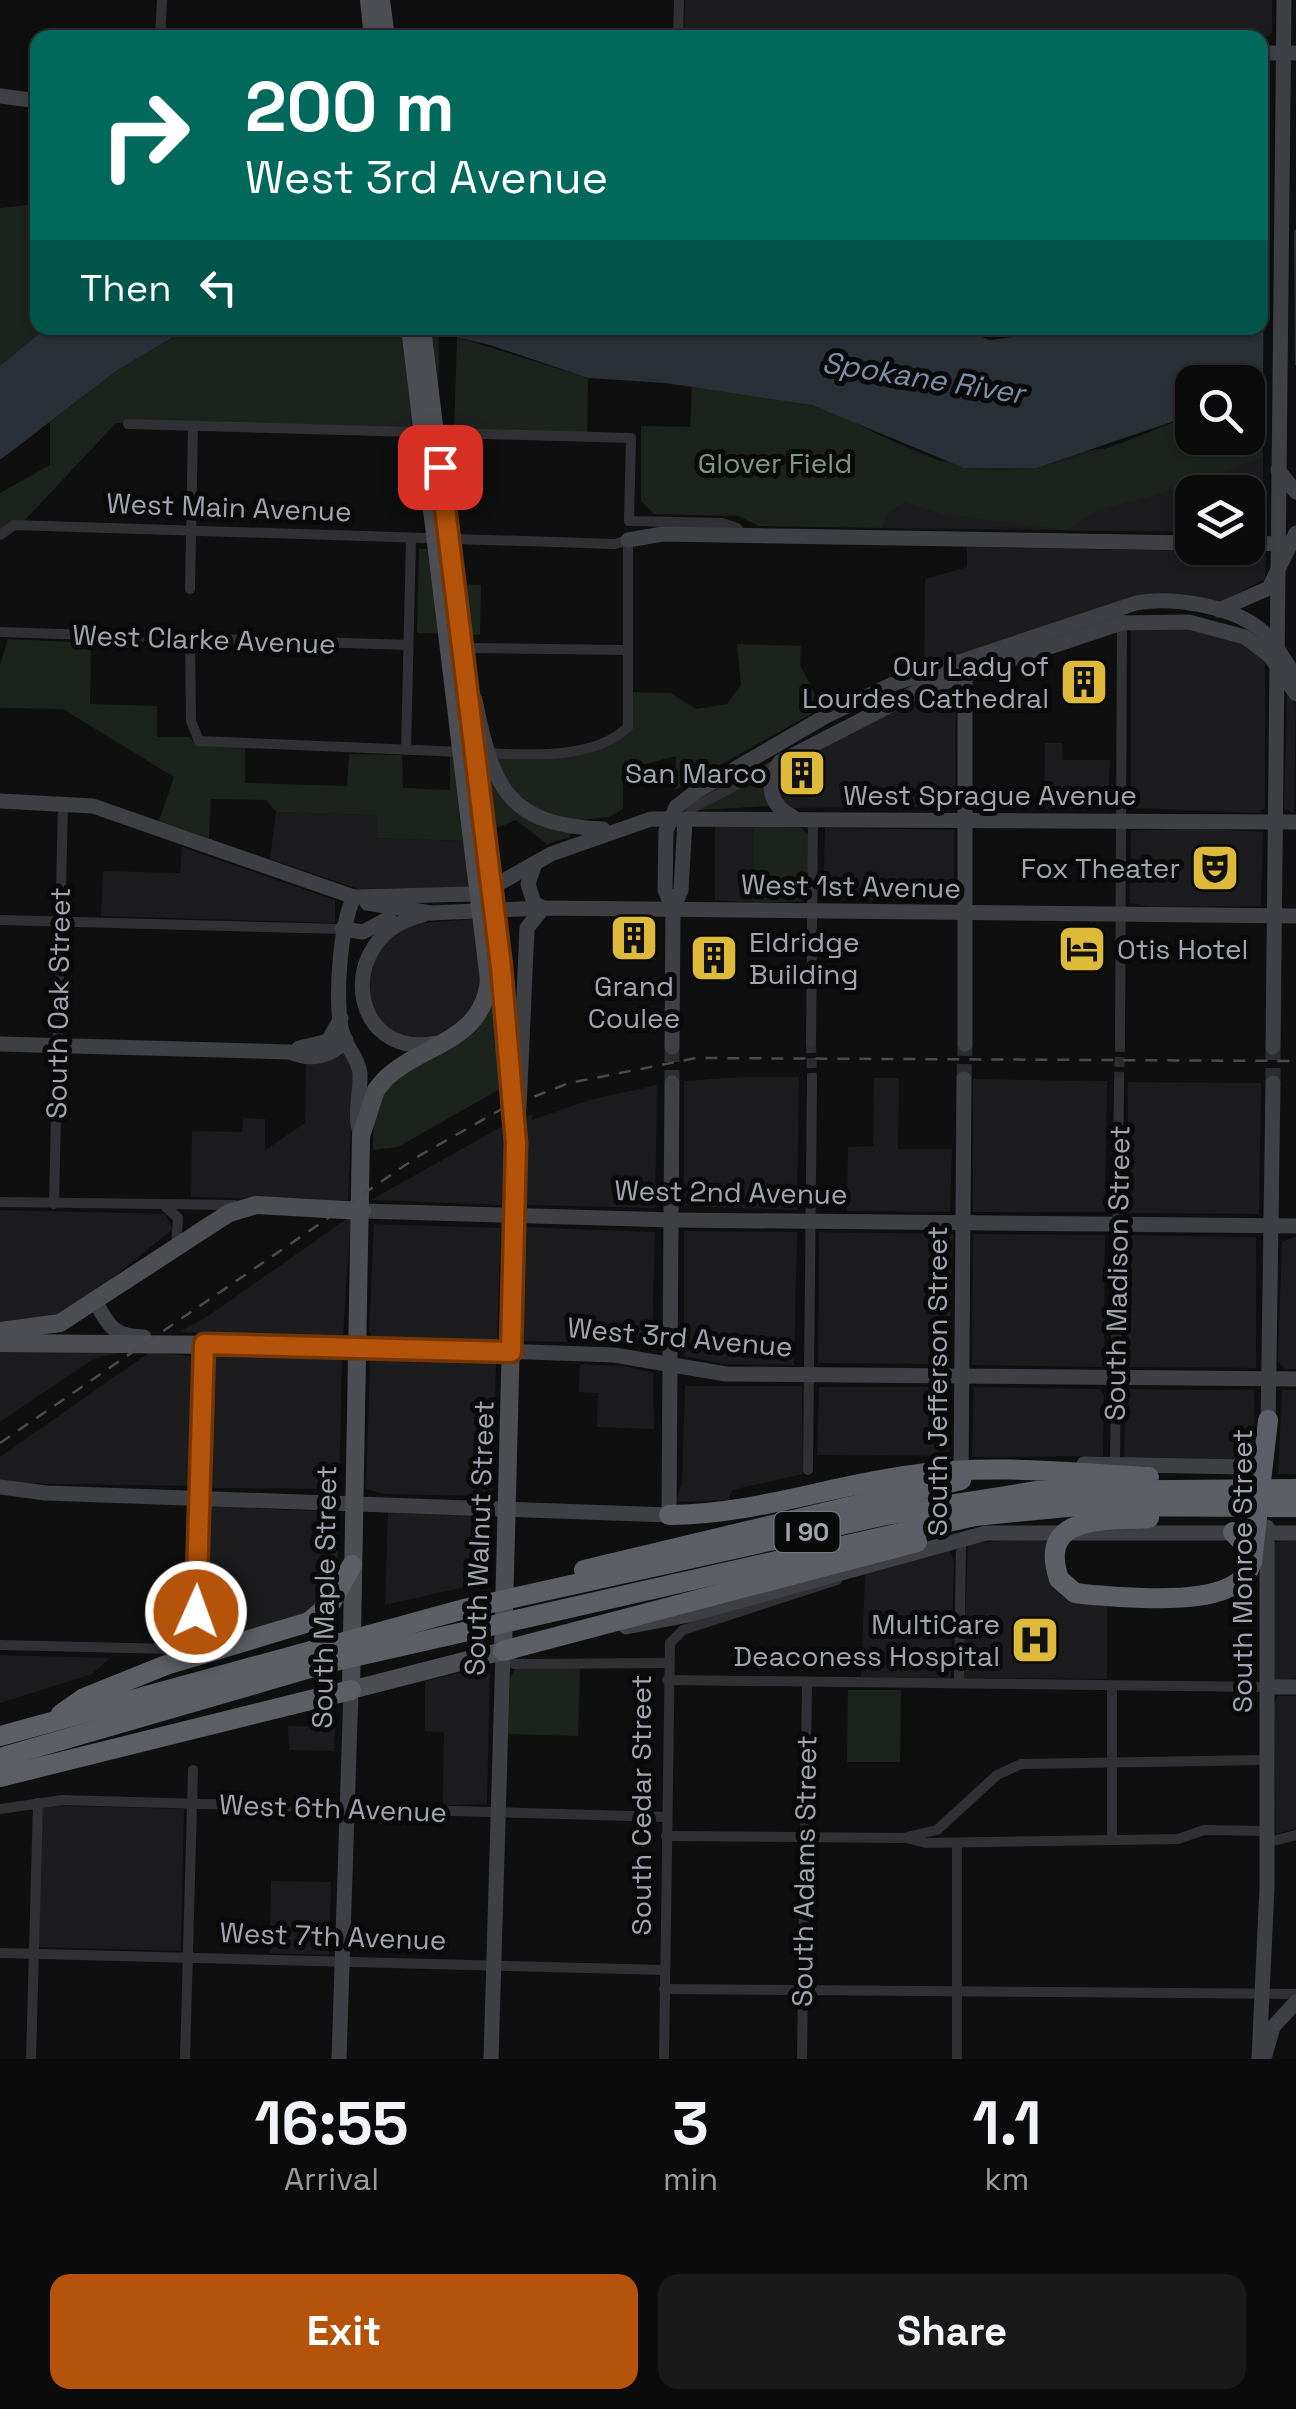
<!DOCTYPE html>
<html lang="en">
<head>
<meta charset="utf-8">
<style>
	:root { --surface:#0b0b0c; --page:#19191a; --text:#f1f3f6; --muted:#9a9b9d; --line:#2b2b2d; --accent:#b45309 }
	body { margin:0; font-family:"Space Grotesk",sans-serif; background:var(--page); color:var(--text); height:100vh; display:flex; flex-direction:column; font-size:38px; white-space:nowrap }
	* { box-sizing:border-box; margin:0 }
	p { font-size:32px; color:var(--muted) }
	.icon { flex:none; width:55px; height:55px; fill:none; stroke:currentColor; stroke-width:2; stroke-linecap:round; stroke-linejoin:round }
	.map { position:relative; height:2059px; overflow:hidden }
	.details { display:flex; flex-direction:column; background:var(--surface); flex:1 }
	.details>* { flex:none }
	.hud { position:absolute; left:30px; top:30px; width:1238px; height:305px; border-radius:20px; box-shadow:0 2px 8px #0004,0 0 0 2px var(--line); background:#00695c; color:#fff; overflow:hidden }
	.fabs { position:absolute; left:1175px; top:365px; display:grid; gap:20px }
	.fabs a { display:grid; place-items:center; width:90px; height:90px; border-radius:20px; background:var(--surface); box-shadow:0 2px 8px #0004,0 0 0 2px var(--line); font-size:50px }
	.pin { position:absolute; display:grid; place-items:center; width:85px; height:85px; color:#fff; margin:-42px; border-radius:20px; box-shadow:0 5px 15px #0006 }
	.me { position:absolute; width:110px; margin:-55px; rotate:2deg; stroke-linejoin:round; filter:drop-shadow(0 0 8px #0008) }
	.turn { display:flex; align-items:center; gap:35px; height:210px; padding:0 50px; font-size:45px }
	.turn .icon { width:130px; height:130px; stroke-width:2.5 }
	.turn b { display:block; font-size:70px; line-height:85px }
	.then { display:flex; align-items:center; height:95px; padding:0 50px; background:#0003; gap:20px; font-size:38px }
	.eta { display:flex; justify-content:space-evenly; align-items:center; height:170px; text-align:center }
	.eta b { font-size:60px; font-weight:700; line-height:70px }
	.action { display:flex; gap:20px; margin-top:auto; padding:20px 50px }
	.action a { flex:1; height:115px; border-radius:20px; background:var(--accent); color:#fff; font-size:40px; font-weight:700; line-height:115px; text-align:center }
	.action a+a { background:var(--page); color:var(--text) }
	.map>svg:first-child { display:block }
	.built { fill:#1c1b1d }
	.green { fill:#1c231d }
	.water { fill:#2a3037 }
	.pier { fill:#0f0f10 }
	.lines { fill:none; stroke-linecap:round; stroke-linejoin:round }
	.street-tunnel { stroke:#2c2d30; stroke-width:10; stroke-dasharray:10 5; stroke-linecap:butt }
	.secondary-tunnel { stroke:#2c2d30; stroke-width:15; stroke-dasharray:15 8; stroke-linecap:butt }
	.street { stroke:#313135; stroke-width:10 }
	.secondary { stroke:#3f4045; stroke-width:15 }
	.primary { stroke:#4d4e54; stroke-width:18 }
	.highway { stroke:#5d5f66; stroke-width:20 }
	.rail { stroke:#4a4b50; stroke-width:2.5; stroke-dasharray:12 10; stroke-linecap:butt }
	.route-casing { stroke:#753606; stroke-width:25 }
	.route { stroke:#b45309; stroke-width:18 }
	.labels { text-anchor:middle; stroke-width:10; stroke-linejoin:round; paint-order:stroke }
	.shield { fill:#0b0a0b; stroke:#75767e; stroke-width:2.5 }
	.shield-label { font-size:25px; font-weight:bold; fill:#a2a5b0 }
	.park-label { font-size:28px; fill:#7b9980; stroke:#0b0a0b }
	.street-label { font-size:28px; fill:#a2a5b0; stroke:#0b0a0b }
	.poi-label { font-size:28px; fill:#a2a5b0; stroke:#0b0a0b; text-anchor:end }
	.water-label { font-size:30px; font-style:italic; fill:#7c8ea8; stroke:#0b0a0b }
</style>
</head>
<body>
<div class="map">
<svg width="1296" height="2059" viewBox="0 0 1296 2059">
	<rect width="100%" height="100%" fill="#0f0f10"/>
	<g class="built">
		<path d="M685 0H1272V33L1260 44V38L684 37Z"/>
		<path d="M1263 375V533H1248V492H1192V532L882 528 884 437 940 461 1248 438V393Z"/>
		<path d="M967 547 1261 552 1266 556 1265 579 1219 603 1162 594 924 666 925 579 967 567Z"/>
		<path d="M1157 625 1233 636 1265 659V807L1260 813 1131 808V630Z"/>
		<path d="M956 686 955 807 787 808 774 784 780 769 894 706Z"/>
		<path d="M1287 695 1296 705 1294 813 1284 809Z"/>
		<path d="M1045 743H1062L1063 760H1110L1108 808 1044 809Z"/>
		<path d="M276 812 377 815V838L466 841 470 887 358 889 270 859Z"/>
		<path d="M715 826H754V903L715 900Z"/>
		<path d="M825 828 954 830V901L823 900Z"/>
		<path d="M1188 828 1263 832 1261 906 1152 907 1130 903 1131 831Z"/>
		<path d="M182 847 335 900V923L101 916 103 871 180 873Z"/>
		<path d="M474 919 482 970 480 990 470 1015 445 1034 410 1041 396 1037 367 1004 370 954 411 924Z"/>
		<path d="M340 1052H349L353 1077 348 1201 191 1197 192 1131 242 1132 243 1118 265 1119V1150L305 1123 306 1062Z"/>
		<path d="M741 1077H799L797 1210 684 1206V1081Z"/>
		<path d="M874 1078H899L898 1149H952L950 1212 847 1211 848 1147 873 1146Z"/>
		<path d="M973 1079 1107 1081 1105 1212H973Z"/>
		<path d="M1128 1082 1261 1083 1259 1214 1127 1213Z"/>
		<path d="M657 1085 655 1208 525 1205 527 1116 532 1114V1120L589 1100Z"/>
		<path d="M506 1125 502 1205 371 1200 499 1128Z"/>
		<path d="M0 1210 165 1214 173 1229 74 1309 54 1319 0 1326Z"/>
		<path d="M351 1216 343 1336 179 1332 208 1316Z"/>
		<path d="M374 1224 501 1228 497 1340 372 1337 369 1331Z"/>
		<path d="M524 1227 655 1232 652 1344 516 1341 521 1334Z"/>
		<path d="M684 1231 797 1232 794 1365 723 1364 684 1356Z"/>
		<path d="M819 1232 953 1234 949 1364 818 1363Z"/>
		<path d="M973 1234 1105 1235 1104 1367 972 1365Z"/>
		<path d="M1127 1235 1256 1237V1368L1126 1367Z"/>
		<path d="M1296 1236V1369H1284L1278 1361 1282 1242Z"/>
		<path d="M0 1349 128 1351 93 1359 0 1422Z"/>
		<path d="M150 1352 197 1357 192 1486 0 1483V1457Z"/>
		<path d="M209 1354 342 1359 339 1489 207 1488Z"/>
		<path d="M370 1359 496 1364 493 1501 479 1496 385 1494 366 1489Z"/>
		<path d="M580 1364 624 1366 653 1373 654 1429 597 1427 598 1393 579 1392Z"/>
		<path d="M685 1386H802L803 1474 732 1490 728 1500 675 1502 682 1484Z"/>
		<path d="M819 1387H947L949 1456 817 1455Z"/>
		<path d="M974 1387 1100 1389 1104 1395 1103 1456 972 1457Z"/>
		<path d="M1125 1389 1254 1390 1255 1449 1248 1460 1124 1458Z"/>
		<path d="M1282 1390H1296V1474H1278Z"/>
		<path d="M206 1506 338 1512V1565L330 1591 309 1612 200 1648Z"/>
		<path d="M388 1512 490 1516 491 1581 385 1605Z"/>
		<path d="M1048 1539 1047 1569 1107 1601V1679L963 1678 968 1543Z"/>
		<path d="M1296 1541V1678L1272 1681 1274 1542Z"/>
		<path d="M950 1550 954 1563 951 1678 861 1677 865 1574Z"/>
		<path d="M0 1655 110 1658 92 1674 0 1703Z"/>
		<path d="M490 1666 487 1804 443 1805 444 1732 425 1731V1681Z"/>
		<path d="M1278 1696H1296V1829L1276 1834 1274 1705Z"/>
		<path d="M288 1726 335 1727 334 1751 289 1750Z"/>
		<path d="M41 1805 184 1809 181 1951 38 1947Z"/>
		<path d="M271 1881 331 1882 329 1955 270 1953Z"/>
	</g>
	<g class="green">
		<path d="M37 204 38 328H46L0 366V208Z"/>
		<path d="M188 328H418L439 332 438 433 116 423 25 520 0 529V493L50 465V422L116 371Z"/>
		<path d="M457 337 588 378 587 437 454 433Z"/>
		<path d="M1263 375V457L1170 491 1095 511 1068 530 942 514 905 502 888 512 882 528 759 526 738 516 654 514 641 501V426L690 427 692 387C731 393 777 393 814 406 871 425 924 467 986 470 1058 474 1127 440 1192 415V438H1248V393Z"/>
		<path d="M419 549H461L460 584 481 585 480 635 417 633Z"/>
		<path d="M8 639 91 643 90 704 157 706V737H189L197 745 245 747V783L347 786 349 754 402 755 403 788 450 790V756C487 755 608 763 627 731 633 722 631 703 631 692L671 693 696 709 727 704 741 685 737 644 801 646 800 665 822 708 675 790 676 756 623 770V809L609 817 571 821 570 837 547 844 516 820 466 841 377 838V815L276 812 266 800 211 799 209 838 159 821 174 777 63 709 0 708V665Z"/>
		<path d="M756 762 766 776 768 806 683 811V806Z"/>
		<path d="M754 826 801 828 808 834 809 892 804 901 754 903Z"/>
		<path d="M494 990 507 1085 398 1147 373 1150C374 1133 372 1110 382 1095 416 1043 474 1062 494 990Z"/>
		<path d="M516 1667H580L578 1736 508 1734 510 1678Z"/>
		<path d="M848 1690H901L900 1762H847Z"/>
	</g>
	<g class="water">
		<path d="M1296 229V365L1263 375 1248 393V382H1192V415L1036 468H964L812 405 665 383 588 378 490 345 418 328H956L990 340 1077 328H1260V262Z"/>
		<path d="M46 328H188L116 371 0 460V366Z"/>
	</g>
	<path class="pier" d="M1294 224 1295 370 1263 382 1264 252Z"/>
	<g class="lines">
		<g class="street-tunnel">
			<path d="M811 1043 812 1078"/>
			<path d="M1119 1082 1120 1046"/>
		</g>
		<g class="secondary-tunnel">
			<path d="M672 1047V1083"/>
			<path d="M964 1079 965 1044"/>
			<path d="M1273 1083V1047"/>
		</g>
		<g class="street">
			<path d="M160 38 162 0"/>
			<path d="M678 38 679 0"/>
			<path d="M128 424 631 438 629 521 722 523 737 528 741 535"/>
			<path d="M0 535 14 525 615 544 628 540V727C594 760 529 755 485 753"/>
			<path d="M190 589 193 426"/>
			<path d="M0 632 408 645"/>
			<path d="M190 639 191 721 199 741 463 752"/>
			<path d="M470 648 627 650"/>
			<path d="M406 750 411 538"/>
			<path d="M685 820 694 807 777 764"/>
			<path d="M0 920 342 929"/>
			<path d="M811 1043 813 819"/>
			<path d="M1120 1046 1122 619"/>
			<path d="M0 1202 235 1205"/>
			<path d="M54 1204 63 803"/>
			<path d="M166 1207 178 1218 176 1247"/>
			<path d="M1115 1464 1119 1082"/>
			<path d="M808 1470 812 1078"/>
			<path d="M0 1645 172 1649 190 1639 196 1619 204 1345"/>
			<path d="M504 1652 514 1664 667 1663"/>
			<path d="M667 1680 1266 1687"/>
			<path d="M959 1683 961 1540"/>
			<path d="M0 1809 62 1800 666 1817"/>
			<path d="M666 1836 906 1838 926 1843 1178 1839 1204 1830 1265 1831"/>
			<path d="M907 1837 937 1830 997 1775 1021 1764 1266 1760"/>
			<path d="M1112 1838V1686"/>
			<path d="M957 1843V2059"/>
			<path d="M1265 1843 1296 1835"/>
			<path d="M0 1953 664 1970"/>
			<path d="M664 1989 1296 1994"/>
			<path d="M31 2059 38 1803"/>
			<path d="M185 2059 193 1770"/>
			<path d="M664 2059 670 1643 683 1630 837 1580"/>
			<path d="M802 2059 807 1682"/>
		</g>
		<g class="secondary">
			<path d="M1260 53H1296"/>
			<path d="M0 96 38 101"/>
			<path d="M1278 470 1296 492"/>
			<path d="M628 540 663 534 1192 543"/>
			<path d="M1248 543 1282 544"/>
			<path d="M1219 610 1269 588 1296 533"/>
			<path d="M475 700C493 788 507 825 603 829"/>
			<path d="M0 801 93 806 354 897 471 894 498 884 551 854 651 819 1296 822"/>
			<path d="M793 817C769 805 765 784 780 762L918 691 1122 623 1189 622 1245 637 1270 656 1296 694"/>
			<path d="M354 897C340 924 333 1009 344 1038 349 1051 358 1058 360 1073 361 1095 353 1115 361 1136"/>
			<path d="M367 903 431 913 543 908 1296 916"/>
			<path d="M673 909 681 890 685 820"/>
			<path d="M423 915C333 935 348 1061 436 1043"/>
			<path d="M342 929 363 932 389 918"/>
			<path d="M0 1044 290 1052C312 1061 330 1057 346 1040"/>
			<path d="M965 1044V669"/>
			<path d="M672 1047 673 909 665 890 666 831 676 807 697 791 826 716 893 684 1136 603C1172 596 1235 606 1263 632 1277 645 1285 662 1296 677"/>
			<path d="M1273 1047 1284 0"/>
			<path d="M299 1048 328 1041 341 1018"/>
			<path d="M519 1109 527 928 543 908 534 903 528 884 535 863"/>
			<path d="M362 1211 673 1220 1296 1226"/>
			<path d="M96 1302C108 1327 116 1337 144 1337"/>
			<path d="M358 1346 614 1355 726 1374 1296 1379"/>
			<path d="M1268 1429 1273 1083"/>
			<path d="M1084 1464 1244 1467 1254 1462 1261 1448"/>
			<path d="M961 1481 964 1079"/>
			<path d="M0 1487 46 1493 669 1515 672 1083"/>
			<path d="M626 1627 689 1615 986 1533H1296"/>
			<path d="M1266 1687H1296"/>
			<path d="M1265 2055 1273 2027 1296 2002"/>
			<path d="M339 2059 351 1690"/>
			<path d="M491 2059 503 1651 510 1650"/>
			<path d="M1259 2059 1267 1887V1527"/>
		</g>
		<g class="primary">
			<path d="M369 0 373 38"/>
			<path d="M381 0 386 38"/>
			<path d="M410 328 489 980C483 1042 423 1043 385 1079L376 1090 361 1136 351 1690 503 1651 516 1143 501 967 422 328"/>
			<path d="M0 1331 60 1323 229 1213 256 1205 362 1211"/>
			<path d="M0 1343 358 1346"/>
		</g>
		<g class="highway">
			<path d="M669 1515C754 1515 834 1484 919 1474 994 1464 1073 1473 1149 1477"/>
			<path d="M1149 1518C1106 1521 1037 1513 1059 1579L1075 1593 1092 1595C1131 1597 1259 1613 1251 1551L1233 1532"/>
			<path d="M1252 1562 1268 1420"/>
			<path d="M584 1570 961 1480"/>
			<path d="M503 1651 917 1542"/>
			<path d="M61 1714 84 1698 166 1665 309 1622 331 1603 352 1565"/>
			<path d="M0 1736 468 1608 886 1515 1037 1491 1296 1489"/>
			<path d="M0 1758 331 1662 975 1516 1078 1506 1296 1507"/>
			<path d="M0 1777 351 1690"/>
		</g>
		<path class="rail" d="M0 1443 417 1157 500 1110 569 1083 696 1058 1296 1061"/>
	</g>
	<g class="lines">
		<g class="route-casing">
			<path id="route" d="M196 1612 204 1344 511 1352 516 1143 501 967 440 467"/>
		</g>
		<use href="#route" class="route"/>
	</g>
	<defs>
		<g id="building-square" transform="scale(2.5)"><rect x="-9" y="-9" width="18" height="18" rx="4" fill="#ddba3a" stroke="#0b0a0b"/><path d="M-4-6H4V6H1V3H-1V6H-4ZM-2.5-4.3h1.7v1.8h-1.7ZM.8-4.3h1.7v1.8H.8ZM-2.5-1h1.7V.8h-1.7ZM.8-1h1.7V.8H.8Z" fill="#111"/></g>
		<g id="theatre-square" transform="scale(2.5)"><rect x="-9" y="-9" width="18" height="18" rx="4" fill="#ddba3a" stroke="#0b0a0b"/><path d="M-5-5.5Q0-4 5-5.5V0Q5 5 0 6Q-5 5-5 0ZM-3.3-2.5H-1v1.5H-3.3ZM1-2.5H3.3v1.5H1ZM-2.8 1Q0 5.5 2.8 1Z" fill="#111"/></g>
		<g id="hotel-square" transform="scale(2.5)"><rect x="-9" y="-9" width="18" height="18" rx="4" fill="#ddba3a" stroke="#0b0a0b"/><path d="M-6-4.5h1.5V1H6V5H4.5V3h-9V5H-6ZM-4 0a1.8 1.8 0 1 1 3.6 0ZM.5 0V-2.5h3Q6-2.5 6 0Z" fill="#111"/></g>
		<g id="hospital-square" transform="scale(2.5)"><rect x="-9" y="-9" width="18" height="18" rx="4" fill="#ddba3a" stroke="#0b0a0b"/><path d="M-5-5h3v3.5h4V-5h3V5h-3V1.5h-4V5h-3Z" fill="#111"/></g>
	</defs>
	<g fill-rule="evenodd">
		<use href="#building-square" x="1084" y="682"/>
		<use href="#building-square" x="802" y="773"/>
		<use href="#theatre-square" x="1215" y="868"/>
		<use href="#building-square" x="634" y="938"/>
		<use href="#hotel-square" x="1082" y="949"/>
		<use href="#building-square" x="714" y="958"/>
		<use href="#hospital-square" x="1035" y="1640"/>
	</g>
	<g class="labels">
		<rect class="shield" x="774.5" y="1512" width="65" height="40" rx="8"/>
		<g class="shield-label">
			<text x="807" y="1541">I 90</text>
		</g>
		<g class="park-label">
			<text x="775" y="473">Glover Field</text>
		</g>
		<g class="street-label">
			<text transform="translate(229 507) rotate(2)" y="10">West Main Avenue</text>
			<text transform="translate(204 639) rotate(2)" y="10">West Clarke Avenue</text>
			<text x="990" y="805">West Sprague Avenue</text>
			<text transform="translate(851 886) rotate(1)" y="10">West 1st Avenue</text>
			<text transform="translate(58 1003) rotate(-89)" y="10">South Oak Street</text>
			<text transform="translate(731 1192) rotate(1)" y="10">West 2nd Avenue</text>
			<text transform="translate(1117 1273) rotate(-89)" y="10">South Madison Street</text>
			<text transform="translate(680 1337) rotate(5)" y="10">West 3rd Avenue</text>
			<text transform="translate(937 1381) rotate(-90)" y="10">South Jefferson Street</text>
			<text transform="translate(479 1538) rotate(-88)" y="10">South Walnut Street</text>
			<text transform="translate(1242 1571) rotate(-90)" y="10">South Monroe Street</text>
			<text transform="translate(324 1597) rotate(-89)" y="10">South Maple Street</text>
			<text transform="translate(641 1805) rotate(-90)" y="10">South Cedar Street</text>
			<text transform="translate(333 1808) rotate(2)" y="10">West 6th Avenue</text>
			<text transform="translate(804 1871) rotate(-89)" y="10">South Adams Street</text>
			<text transform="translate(333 1936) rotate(2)" y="10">West 7th Avenue</text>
		</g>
		<g class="poi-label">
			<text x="1049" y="676">Our Lady of<tspan x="1049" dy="32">Lourdes Cathedral</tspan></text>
			<text x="767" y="783">San Marco</text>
			<text x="1180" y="878">Fox Theater</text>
			<text x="749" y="952" text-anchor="start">Eldridge<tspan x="749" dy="32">Building</tspan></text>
			<text x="1117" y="959" text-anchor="start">Otis Hotel</text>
			<text x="634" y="996" text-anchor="middle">Grand<tspan x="634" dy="32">Coulee</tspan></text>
			<text x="1000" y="1634">MultiCare<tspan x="1000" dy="32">Deaconess Hospital</tspan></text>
		</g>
		<g class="water-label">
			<text transform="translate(923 378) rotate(9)" y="10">Spokane River</text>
		</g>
	</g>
</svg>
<div class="fabs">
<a><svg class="icon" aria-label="search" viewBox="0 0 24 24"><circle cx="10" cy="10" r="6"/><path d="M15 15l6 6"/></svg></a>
<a><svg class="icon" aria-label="layers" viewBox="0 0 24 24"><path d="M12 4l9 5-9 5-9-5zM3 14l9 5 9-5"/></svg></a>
</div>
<div class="pin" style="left:440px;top:467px;background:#d93025"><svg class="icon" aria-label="arrive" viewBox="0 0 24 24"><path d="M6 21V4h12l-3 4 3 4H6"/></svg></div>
<svg class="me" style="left:196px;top:1612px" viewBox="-20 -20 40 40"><circle r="17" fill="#b45309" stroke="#fff" stroke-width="3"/><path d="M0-11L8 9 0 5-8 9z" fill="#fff"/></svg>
<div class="hud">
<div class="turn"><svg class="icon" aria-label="right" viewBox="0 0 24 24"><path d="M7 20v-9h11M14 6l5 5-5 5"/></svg><div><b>200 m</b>West 3rd Avenue</div></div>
<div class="then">Then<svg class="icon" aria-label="left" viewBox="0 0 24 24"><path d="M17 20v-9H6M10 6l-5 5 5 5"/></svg></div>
</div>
</div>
<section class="details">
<div class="eta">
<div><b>16:55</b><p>Arrival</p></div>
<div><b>3</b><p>min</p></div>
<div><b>1.1</b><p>km</p></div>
</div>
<div class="action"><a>Exit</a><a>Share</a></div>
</section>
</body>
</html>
